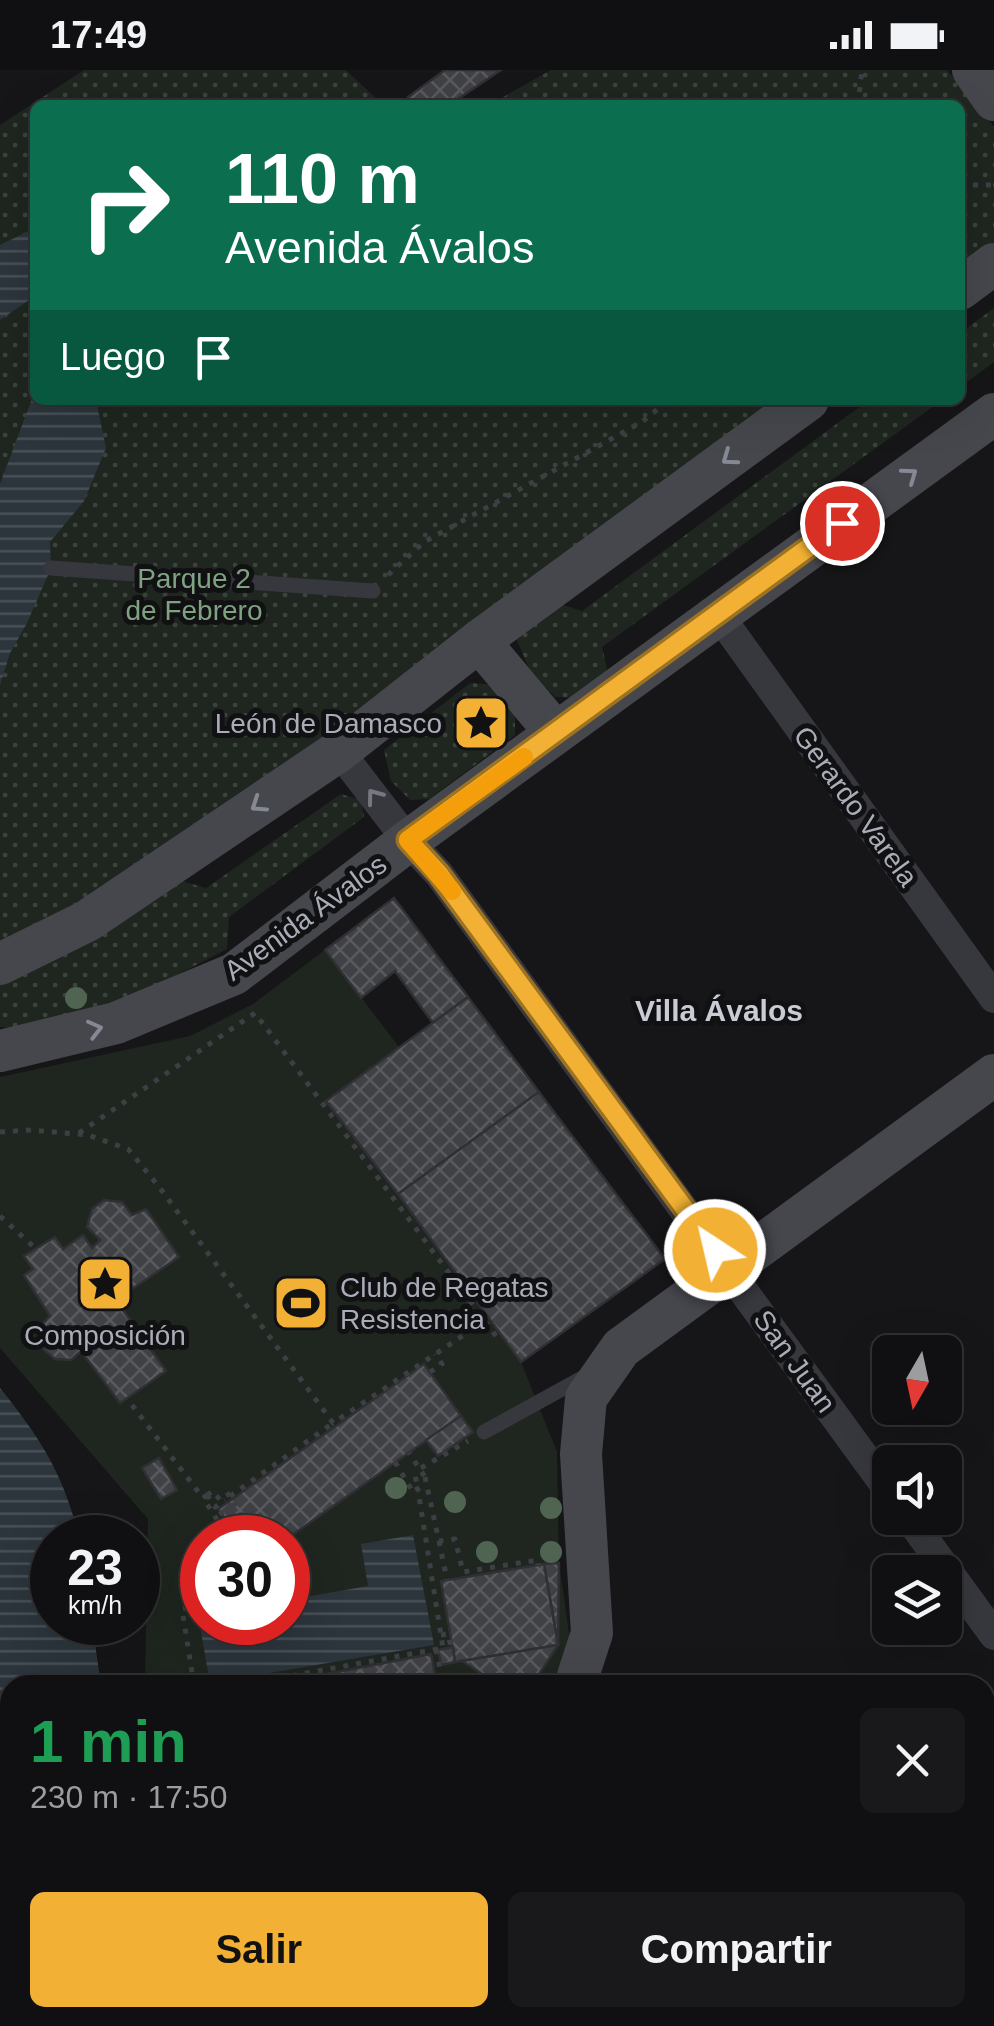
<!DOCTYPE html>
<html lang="es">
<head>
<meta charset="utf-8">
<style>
	:root { --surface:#101012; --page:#19191b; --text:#f1f3f6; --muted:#9c9d9f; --line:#303032; --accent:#f2b134 }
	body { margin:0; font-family:Helvetica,sans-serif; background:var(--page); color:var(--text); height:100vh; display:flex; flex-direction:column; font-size:38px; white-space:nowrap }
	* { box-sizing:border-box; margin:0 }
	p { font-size:32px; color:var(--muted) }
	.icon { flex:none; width:55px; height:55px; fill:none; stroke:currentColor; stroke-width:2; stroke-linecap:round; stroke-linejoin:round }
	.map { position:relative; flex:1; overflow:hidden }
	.details { position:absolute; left:0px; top:1605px; width:995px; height:352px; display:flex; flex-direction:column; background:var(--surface); border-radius:30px 30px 0 0; box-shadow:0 10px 40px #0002,0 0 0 2px var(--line) }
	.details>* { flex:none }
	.top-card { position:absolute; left:30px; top:30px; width:935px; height:305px; border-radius:15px; box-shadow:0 10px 40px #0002,0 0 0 2px var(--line); background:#0b6e4f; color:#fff; overflow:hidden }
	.needle { width:65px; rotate:189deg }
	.fabs { position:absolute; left:872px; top:1265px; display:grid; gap:20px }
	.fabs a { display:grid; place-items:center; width:90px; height:90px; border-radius:15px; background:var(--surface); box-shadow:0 10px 40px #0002,0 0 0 2px var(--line); font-size:50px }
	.speed { position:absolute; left:30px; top:1445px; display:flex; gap:20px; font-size:50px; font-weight:700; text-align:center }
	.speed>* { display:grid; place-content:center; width:130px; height:130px; border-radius:50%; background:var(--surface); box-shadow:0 10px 40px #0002,0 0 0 2px var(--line); line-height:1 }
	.speed small { font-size:25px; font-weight:400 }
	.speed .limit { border:15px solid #d22; background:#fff; color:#111 }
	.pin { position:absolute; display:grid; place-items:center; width:85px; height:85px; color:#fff; margin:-42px; border:5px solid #fff; border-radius:50%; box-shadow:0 2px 10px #0007 }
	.me { position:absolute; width:110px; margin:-55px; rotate:325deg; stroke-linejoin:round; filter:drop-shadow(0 0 8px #0008) }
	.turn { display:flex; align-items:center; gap:35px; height:210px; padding:0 30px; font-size:45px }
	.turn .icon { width:130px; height:130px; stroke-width:2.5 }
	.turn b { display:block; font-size:70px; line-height:85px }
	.then { display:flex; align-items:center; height:95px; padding:0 30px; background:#0003; gap:20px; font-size:38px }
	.round { display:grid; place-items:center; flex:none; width:105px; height:105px; border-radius:15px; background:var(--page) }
	.head { display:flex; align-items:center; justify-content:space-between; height:170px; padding:0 30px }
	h1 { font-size:60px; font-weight:800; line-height:75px; color:#1e9e55 }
	.primary-button { display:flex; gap:20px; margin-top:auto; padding:20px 30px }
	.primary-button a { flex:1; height:115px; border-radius:15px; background:var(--accent); color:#111; font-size:40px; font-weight:800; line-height:115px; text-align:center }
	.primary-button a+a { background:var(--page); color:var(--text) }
	.status { display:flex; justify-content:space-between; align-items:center; height:70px; padding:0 50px; background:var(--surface); direction:ltr }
	.status svg { height:28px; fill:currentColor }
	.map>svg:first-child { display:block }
	.park { fill:url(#park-dots) }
	.pitch { fill:#1e261f; fill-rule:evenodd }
	.water { fill:url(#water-rules) }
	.building { fill:url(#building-cross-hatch); stroke:#303034; stroke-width:2.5 }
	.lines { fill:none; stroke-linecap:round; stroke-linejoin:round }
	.path { stroke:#3d3f44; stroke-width:5; stroke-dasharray:5 8; stroke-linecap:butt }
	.lane { stroke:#37383d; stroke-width:15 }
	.street { stroke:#37383d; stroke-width:30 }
	.secondary { stroke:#45474d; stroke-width:42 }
	.tree { fill:#506452 }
	.oneway { stroke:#858993 }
	.oneway2 { stroke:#757881 }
	.route-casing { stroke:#9d7322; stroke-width:25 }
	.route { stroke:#f2b134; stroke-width:18 }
	.slow { stroke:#f59e0b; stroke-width:18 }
	.labels { text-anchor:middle; stroke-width:10; stroke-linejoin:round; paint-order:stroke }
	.park-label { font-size:28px; fill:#7fa381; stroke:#111113 }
	.poi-label { font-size:28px; fill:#a8adb8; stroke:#111113; text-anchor:end }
	.street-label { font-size:28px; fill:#a8adb8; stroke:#111113 }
	.neighbourhood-label { font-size:30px; font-weight:bold; fill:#c9ccd4; stroke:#111113 }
</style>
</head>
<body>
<div class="status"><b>17:49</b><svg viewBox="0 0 49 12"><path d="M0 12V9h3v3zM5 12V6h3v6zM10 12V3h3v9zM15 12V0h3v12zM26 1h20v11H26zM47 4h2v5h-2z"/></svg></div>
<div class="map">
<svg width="994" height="1956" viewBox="0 0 994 1956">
	<defs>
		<pattern id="park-dots" width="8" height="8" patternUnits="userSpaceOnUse" patternTransform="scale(2.5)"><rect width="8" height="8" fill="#1e261f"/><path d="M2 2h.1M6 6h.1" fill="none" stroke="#3c433d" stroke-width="1.8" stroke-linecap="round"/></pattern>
		<pattern id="water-rules" width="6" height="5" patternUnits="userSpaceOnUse" patternTransform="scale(2.5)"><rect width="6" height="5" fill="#2c353c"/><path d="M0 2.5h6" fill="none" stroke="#485056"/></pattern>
		<pattern id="building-cross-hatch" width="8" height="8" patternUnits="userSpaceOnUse" patternTransform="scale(2.5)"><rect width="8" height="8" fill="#404145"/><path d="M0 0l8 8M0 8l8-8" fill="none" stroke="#595a5e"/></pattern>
	</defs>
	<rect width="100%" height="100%" fill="#161618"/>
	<g class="park">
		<path d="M84 0H346L383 35H35V330H793L93 843 0 885V55Z"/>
		<path d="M551 0H947L994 57V184L960 209V35H489Z"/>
		<path d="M994 238V292L960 317V263Z"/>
		<path d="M869 330H942L602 577 609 608 583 628 555 627 531 603 516 568 554 532 582 541Z"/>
		<path d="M470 613 497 615 515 634V665L429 729 410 730 391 711 384 680Z"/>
		<path d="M341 724 361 730 364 747 229 847 227 879 142 923 31 960 0 957V912L179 810 206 818Z"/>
		<path d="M994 1677V1956H635L645 1948H985V1684Z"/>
	</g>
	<path class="pitch" d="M325 880 399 977 468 927 665 1189 521 1292 557 1382 559 1493 572 1584 546 1615H145L148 1449 0 1278V1007L190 966 253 934ZM202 1468H288V1552H202Z"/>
	<g class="water">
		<path d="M35 158V226L0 250V175Z"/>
		<path d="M35 321V330H96L106 378 84 431 50 472 51 498 27 553 10 583 0 615V414Z"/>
		<path d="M0 1318C41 1369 63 1403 79 1467L52 1468V1552L92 1553 101 1615H10V1880L0 1886Z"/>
		<path d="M413 1465 434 1575 210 1613 198 1545 202 1544V1552H288V1530L368 1516 361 1474Z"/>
		<path d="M994 1726V1956H685L696 1948H985V1730Z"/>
	</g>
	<g class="building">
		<path d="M445 0H501L449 35H414L408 27Z"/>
		<path d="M394 828 468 927 433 953 395 901 361 928 325 880Z"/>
		<path d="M468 927 539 1022 398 1124 326 1031Z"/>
		<path d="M539 1022 665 1189 521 1292 398 1124Z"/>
		<path d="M104 1130 122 1132 132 1145 146 1139 179 1187 116 1230 166 1301 120 1333 81 1281 71 1290 55 1289 44 1280 38 1267 39 1257 50 1246 24 1205 33 1199 24 1186 55 1167 63 1179 83 1165 92 1178 100 1170 87 1157 92 1139Z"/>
		<path d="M424 1294 461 1346 288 1468H276L264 1450 238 1468 218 1439Z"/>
		<path d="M461 1346 473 1362 438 1386 426 1370Z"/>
		<path d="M159 1388 177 1420 161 1429 142 1398Z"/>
		<path d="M559 1493 558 1575 544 1494Z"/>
		<path d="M544 1494 558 1575 455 1592 441 1511Z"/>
		<path d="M558 1575 532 1615H499L462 1591Z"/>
		<path d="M453 1577 455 1592 441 1595 438 1580Z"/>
		<path d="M431 1584 437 1615H291L290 1611Z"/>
	</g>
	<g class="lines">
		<g class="path">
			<path d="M858 35 862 0"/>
			<path d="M960 115H994"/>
			<path d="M388 505 424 472 642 352 669 330"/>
			<path d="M0 1062 31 1060 88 1065 128 1079 160 1118 333 1353 489 1248"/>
			<path d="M79 1063 255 943 496 1266"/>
			<path d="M0 1146 36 1179"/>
			<path d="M430 1302 442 1294 435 1284"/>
			<path d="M132 1335 203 1428"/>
			<path d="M395 1392 413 1422 418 1420"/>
			<path d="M421 1398 468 1371"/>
			<path d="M425 1407 439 1471 455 1469 463 1502 538 1490V1495"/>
			<path d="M207 1425 203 1428 229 1468"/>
			<path d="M207 1425 213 1421 220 1430 235 1420"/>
			<path d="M207 1425 215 1437 225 1430"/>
			<path d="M220 1441 234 1465 230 1468"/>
			<path d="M259 1468 229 1427 333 1353"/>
			<path d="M439 1471 447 1510"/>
			<path d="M441 1565 448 1564 451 1578"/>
			<path d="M436 1579 443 1615"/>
			<path d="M194 1615 182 1539 202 1536"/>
			<path d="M241 1615 443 1578 418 1420 413 1410 425 1407 409 1383"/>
		</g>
		<g class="lane">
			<path d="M51 498 373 521"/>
			<path d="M484 1362 584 1307"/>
		</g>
		<g class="street">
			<path d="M718 544 994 928"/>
			<path d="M339 681 408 771 439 804 890 1422"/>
			<path d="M909 1448 994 1565"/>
			<path d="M985 1650 994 1644"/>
			<path d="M577 1956 588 1948"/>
		</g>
		<g class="secondary">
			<path d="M973 0 994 30"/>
			<path d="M960 219 994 194"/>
			<path d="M479 571 556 663"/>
			<path d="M0 894 87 851 339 681 479 571 808 330"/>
			<path d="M0 981 116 953 234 904 408 771 994 344"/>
			<path d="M575 1615 592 1563 581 1384 586 1328 621 1278 994 1005"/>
			<path d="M337 1956 343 1948"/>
		</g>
	</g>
	<g class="tree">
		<circle cx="76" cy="928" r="11"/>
		<circle cx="396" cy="1418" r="11"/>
		<circle cx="455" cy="1432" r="11"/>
		<circle cx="551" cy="1438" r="11"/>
		<circle cx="487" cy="1482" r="11"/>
		<circle cx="551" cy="1482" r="11"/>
	</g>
	<defs><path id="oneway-chevron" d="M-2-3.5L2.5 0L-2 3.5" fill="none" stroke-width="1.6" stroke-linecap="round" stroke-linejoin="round" transform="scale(2.5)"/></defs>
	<g class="oneway">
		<use href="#oneway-chevron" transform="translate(729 388) rotate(144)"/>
		<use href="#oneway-chevron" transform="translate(910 405) rotate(-36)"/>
		<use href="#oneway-chevron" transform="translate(258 735) rotate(146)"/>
		<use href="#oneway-chevron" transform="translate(95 959) rotate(-14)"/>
	</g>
	<use class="oneway2" href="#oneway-chevron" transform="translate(374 726) rotate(-127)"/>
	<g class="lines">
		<g class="route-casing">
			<path id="route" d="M715 1180 439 804 408 770 842 453"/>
		</g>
		<use href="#route" class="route"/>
		<path class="slow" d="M452 821 408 770 524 687"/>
	</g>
	<defs>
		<g id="sight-square" transform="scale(2.875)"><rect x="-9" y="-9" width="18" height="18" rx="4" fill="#f2b134" stroke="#111113"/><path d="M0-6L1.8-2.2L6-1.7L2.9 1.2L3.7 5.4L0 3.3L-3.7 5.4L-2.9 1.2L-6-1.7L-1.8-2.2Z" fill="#111"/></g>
		<g id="stadium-square" transform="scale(2.875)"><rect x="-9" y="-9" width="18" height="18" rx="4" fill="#f2b134" stroke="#111113"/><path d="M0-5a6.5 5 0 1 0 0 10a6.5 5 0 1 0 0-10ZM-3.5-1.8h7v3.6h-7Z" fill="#111"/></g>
	</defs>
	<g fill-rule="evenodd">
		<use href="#sight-square" x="481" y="653"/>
		<use href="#sight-square" x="105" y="1214"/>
		<use href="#stadium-square" x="301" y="1233"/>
	</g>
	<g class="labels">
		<g class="park-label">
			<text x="194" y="518">Parque 2<tspan x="194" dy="32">de Febrero</tspan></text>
		</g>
		<g class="poi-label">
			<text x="442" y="663">León de Damasco</text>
			<text x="340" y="1227" text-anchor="start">Club de Regatas<tspan x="340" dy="32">Resistencia</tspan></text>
			<text x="105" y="1275" text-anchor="middle">Composición</text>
		</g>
		<g class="street-label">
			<text transform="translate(856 736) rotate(54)" y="10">Gerardo Varela</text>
			<text transform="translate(305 847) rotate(-36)" y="10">Avenida Ávalos</text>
			<text transform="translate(795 1291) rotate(54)" y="10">San Juan</text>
		</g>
		<g class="neighbourhood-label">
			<text x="719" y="951">Villa Ávalos</text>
		</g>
	</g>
</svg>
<div class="fabs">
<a><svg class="needle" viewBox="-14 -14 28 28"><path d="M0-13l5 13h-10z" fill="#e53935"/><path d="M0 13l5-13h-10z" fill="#9c9d9f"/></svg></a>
<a><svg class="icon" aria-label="sound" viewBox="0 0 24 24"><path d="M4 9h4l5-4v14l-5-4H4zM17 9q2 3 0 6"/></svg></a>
<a><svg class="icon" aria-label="layers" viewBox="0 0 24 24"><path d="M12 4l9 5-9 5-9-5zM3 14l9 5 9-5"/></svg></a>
</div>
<div class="speed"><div>23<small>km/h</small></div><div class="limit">30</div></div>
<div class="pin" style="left:842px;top:453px;background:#d93025"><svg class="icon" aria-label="arrive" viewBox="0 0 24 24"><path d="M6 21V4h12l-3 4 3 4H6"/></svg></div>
<svg class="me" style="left:715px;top:1180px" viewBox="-20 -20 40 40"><circle r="17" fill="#f2b134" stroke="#fff" stroke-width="3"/><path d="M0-11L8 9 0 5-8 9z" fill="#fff"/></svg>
<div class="top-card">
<div class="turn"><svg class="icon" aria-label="right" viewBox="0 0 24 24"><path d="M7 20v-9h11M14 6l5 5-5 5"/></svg><div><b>110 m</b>Avenida Ávalos</div></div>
<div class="then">Luego<svg class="icon" aria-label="arrive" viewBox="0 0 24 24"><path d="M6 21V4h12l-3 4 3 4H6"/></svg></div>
</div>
<section class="details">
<div class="head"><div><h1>1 min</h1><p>230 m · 17:50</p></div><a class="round"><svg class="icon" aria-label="close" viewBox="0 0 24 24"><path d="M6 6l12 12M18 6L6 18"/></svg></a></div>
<div class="primary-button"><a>Salir</a><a>Compartir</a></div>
</section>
</div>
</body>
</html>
